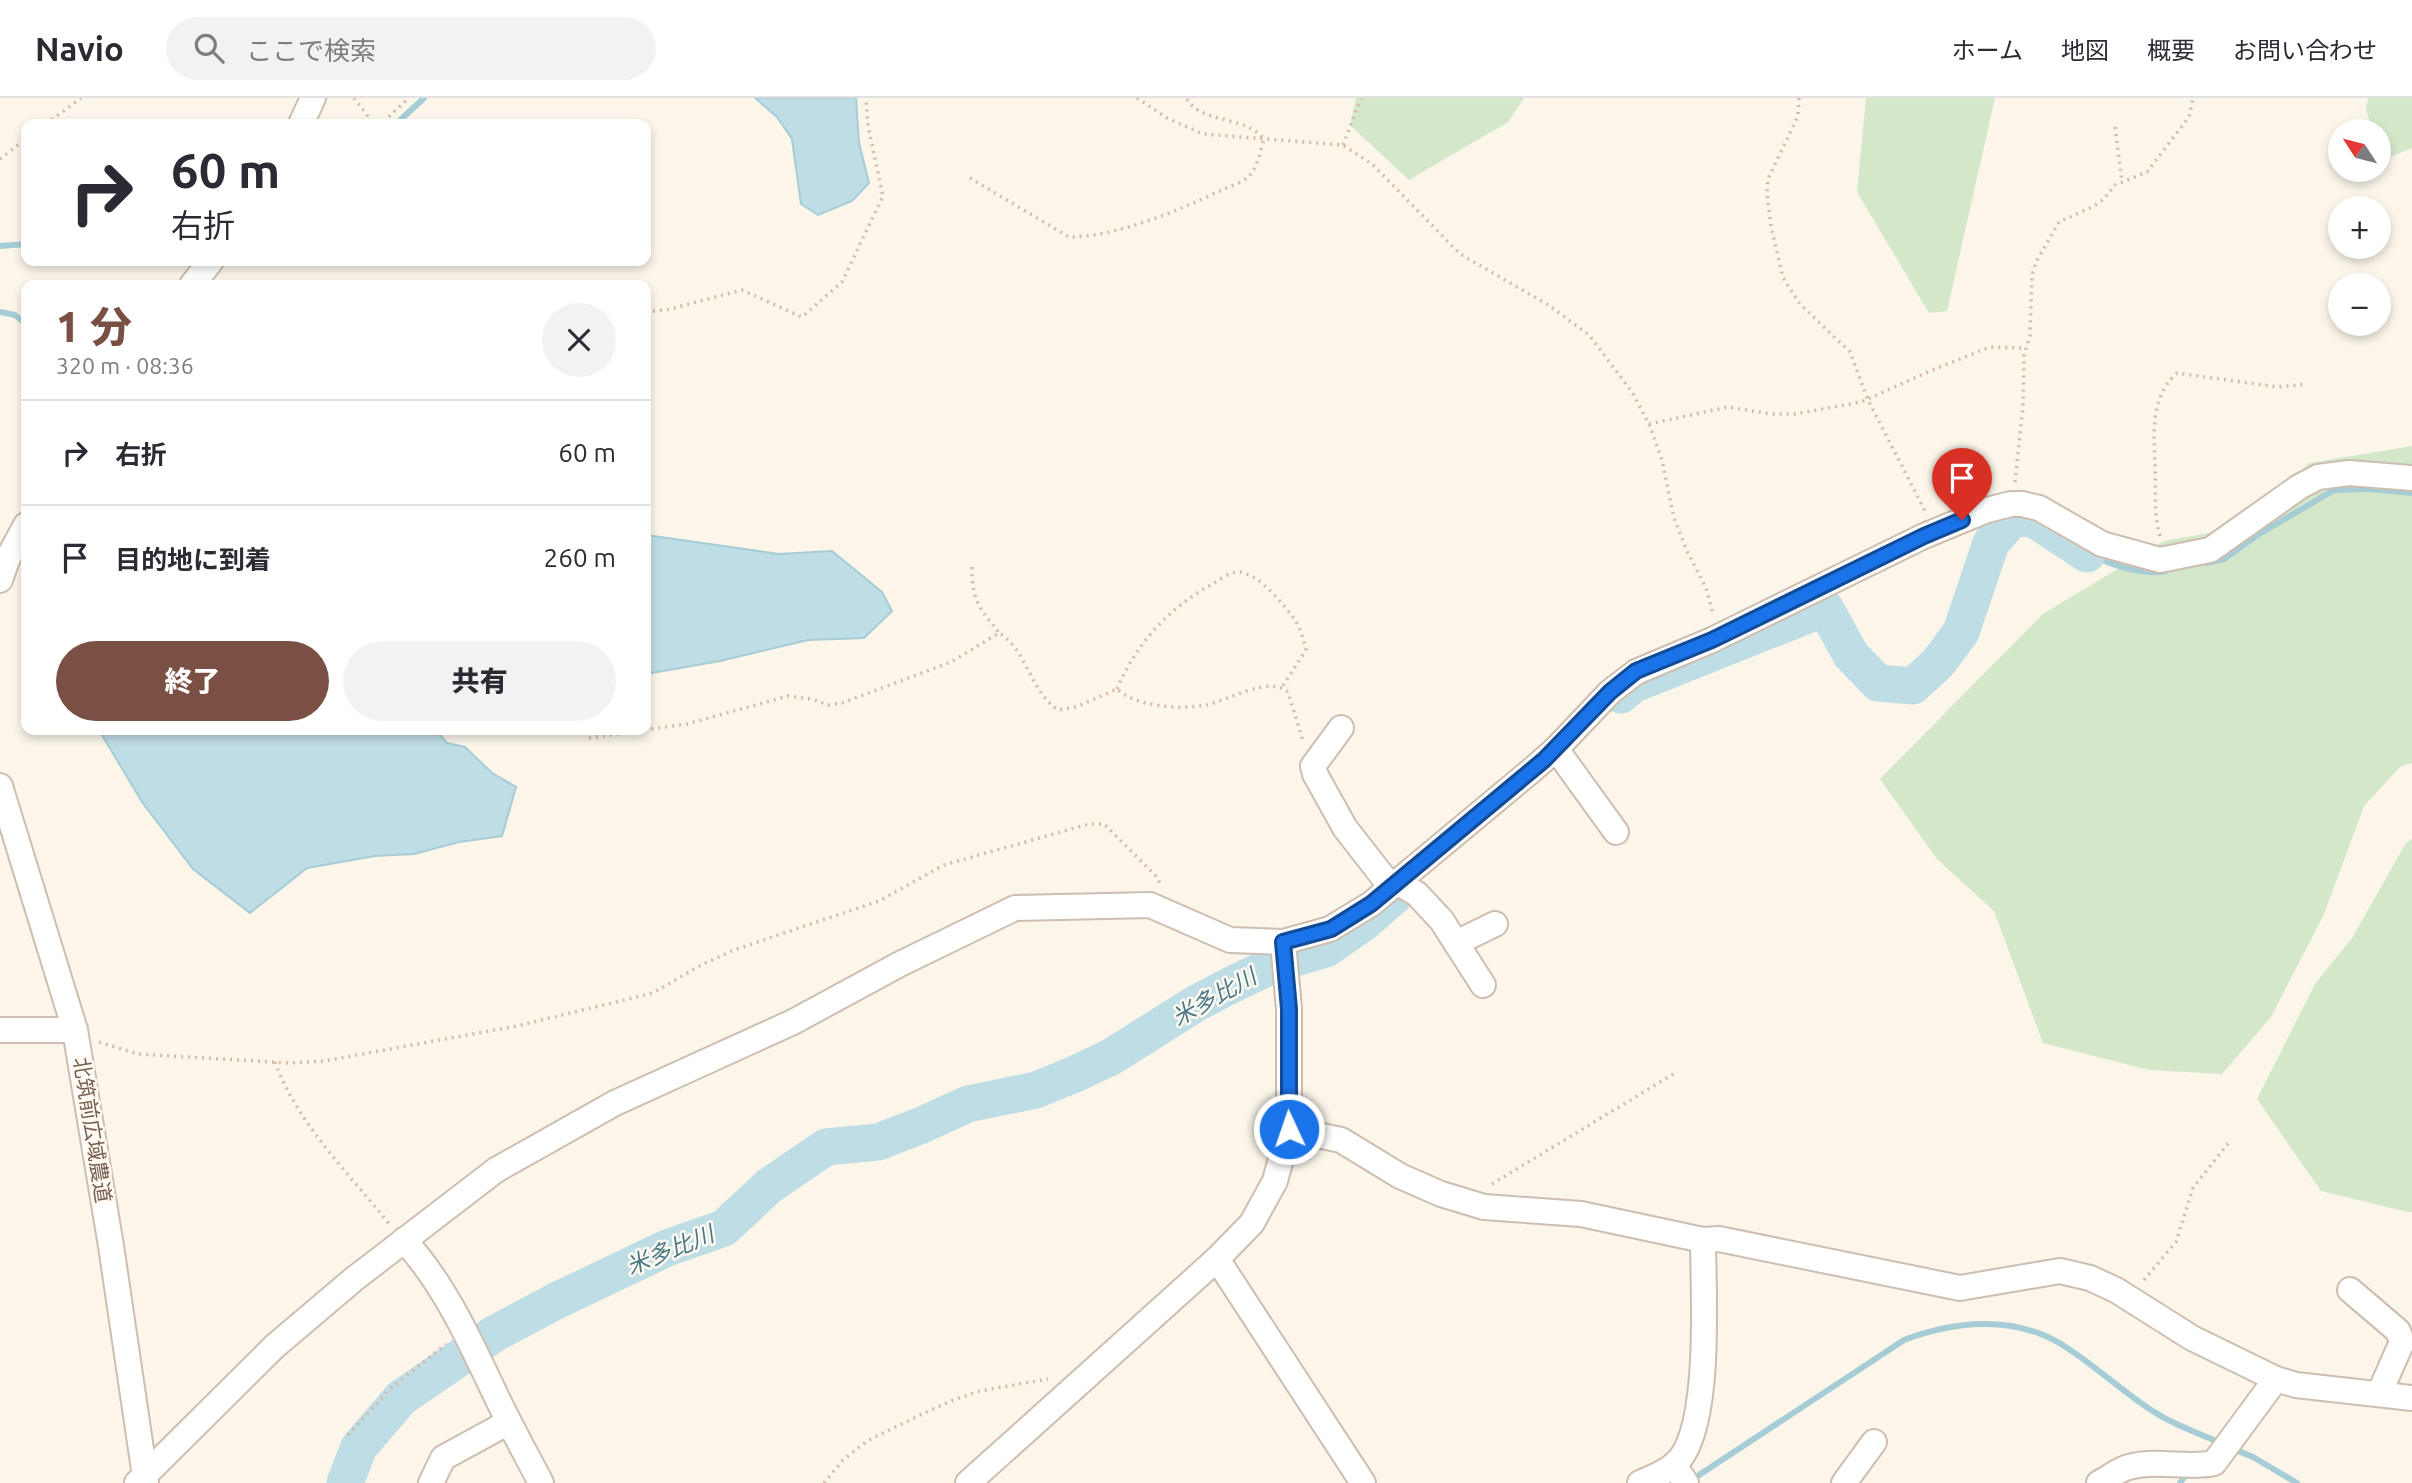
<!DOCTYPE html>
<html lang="ja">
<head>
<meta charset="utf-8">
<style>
	:root { --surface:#fff; --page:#f2f2f3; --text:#2b2b33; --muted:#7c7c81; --line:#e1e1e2; --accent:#7a4f44 }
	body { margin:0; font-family:Ubuntu,"Noto Sans JP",sans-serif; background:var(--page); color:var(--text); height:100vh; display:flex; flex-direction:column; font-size:26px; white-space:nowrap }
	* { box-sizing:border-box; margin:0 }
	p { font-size:23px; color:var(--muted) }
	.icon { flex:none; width:38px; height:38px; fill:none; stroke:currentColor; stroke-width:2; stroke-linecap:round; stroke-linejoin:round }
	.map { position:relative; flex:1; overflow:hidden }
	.sheet { position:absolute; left:21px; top:182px; width:630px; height:455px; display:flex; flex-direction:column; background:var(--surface); border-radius:14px; box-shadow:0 4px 10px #0003 }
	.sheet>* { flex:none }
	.guide { position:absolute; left:21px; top:21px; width:630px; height:147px; border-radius:14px; box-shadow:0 4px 10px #0003; background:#fff; color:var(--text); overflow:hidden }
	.needle { width:46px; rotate:306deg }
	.fabs { position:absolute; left:2328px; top:21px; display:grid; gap:14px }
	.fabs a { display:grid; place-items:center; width:63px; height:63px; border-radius:50%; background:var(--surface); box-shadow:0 4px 10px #0003; font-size:35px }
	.pin { position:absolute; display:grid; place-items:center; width:60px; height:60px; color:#fff; margin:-72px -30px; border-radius:50% 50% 50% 0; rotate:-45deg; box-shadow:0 0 7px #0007 }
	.pin .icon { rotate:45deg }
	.me { position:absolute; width:77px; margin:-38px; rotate:357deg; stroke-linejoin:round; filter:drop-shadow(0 0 5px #0008) }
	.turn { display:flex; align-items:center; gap:24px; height:147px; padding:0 35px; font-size:32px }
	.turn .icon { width:91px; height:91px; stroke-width:2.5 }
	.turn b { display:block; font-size:49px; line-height:60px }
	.round { display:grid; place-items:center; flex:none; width:74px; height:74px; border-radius:37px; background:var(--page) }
	.summary { display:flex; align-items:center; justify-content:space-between; height:119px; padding:0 35px }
	h1 { font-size:42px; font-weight:800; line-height:52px; color:var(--accent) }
	.primary-button { display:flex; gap:14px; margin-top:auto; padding:14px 35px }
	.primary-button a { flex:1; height:80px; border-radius:42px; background:var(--accent); color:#fff; font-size:28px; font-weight:800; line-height:80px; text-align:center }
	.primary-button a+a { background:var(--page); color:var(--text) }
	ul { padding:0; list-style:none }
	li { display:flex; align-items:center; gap:21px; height:105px; padding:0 35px; border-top:2px solid var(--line) }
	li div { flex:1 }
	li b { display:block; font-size:26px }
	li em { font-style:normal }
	header { display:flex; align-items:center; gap:42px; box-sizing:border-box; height:98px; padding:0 35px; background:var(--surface); border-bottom:2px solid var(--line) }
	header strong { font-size:33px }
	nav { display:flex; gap:38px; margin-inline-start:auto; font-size:24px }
	.search { width:490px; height:63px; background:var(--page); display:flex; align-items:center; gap:18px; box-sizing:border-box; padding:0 24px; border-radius:38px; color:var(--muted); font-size:26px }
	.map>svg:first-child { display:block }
	.green { fill:#d4e8c9 }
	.water { fill:#bfdde4; stroke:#a6ccd5; stroke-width:2 }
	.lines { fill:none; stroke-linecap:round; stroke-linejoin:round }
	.stream { stroke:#a6ccd5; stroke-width:6 }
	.river { stroke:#bfdde4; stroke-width:37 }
	.minor-casing { stroke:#cdbeb1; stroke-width:28 }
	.path { stroke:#d4baa6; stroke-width:3.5; stroke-dasharray:2 5; stroke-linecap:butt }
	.minor { stroke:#fff; stroke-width:24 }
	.route-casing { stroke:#114b97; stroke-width:18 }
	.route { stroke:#1a73e8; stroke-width:12 }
	.labels { text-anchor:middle; stroke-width:5; stroke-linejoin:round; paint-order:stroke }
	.street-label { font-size:21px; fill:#755e4f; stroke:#fef9f1 }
	.water-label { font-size:23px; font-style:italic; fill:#4a7a86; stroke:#fef9f1 }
</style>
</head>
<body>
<header>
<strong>Navio</strong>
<div class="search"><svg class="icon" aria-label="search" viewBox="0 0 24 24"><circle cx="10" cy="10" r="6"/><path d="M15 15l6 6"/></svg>ここで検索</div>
<nav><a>ホーム</a><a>地図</a><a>概要</a><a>お問い合わせ</a></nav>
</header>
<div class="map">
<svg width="2412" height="1385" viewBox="0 0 2412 1385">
	<rect width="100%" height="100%" fill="#fbf5ea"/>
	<g class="green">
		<path d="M1356 0H1524L1508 24 1409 82 1350 27Z"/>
		<path d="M1866 0H1995L1947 213 1929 215 1857 94Z"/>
		<path d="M2368 0H2412V50L2382 62 2378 50V33H2373L2366 12Z"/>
		<path d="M2412 348V665L2400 669 2364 708 2324 816 2271 919 2222 976 2149 972 2043 945 1994 813 1937 761 1880 681 2043 516 2164 443 2252 427 2309 365Z"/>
		<path d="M2412 741V1114H2408L2321 1093 2257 1001 2315 886 2352 840 2406 745Z"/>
	</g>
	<g class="water">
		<path d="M755 0H856L859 45 869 85 852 103 818 117 801 106 792 41 777 19Z"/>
		<path d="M646 437 779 456 832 453 882 494 892 513 864 540 808 542 720 563 646 576Z"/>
		<path d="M99 632H436L447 645 465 649 492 675 516 689 502 738 459 744 414 756 375 758 307 770 250 815 193 771 142 704Z"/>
	</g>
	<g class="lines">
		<g class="stream">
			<path d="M396 26 424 0"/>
			<path d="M0 148 26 146"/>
			<path d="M0 214 15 217 26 226"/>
			<path d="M2087 456C2111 466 2140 478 2166 473"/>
			<path d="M2207 465 2224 461 2256 438 2334 392 2370 391 2412 395"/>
			<path d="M2231 1350 2253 1359 2297 1385"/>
			<path d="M1690 1383 1904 1242C1954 1223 2013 1217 2061 1246 2092 1265 2118 1290 2148 1310 2170 1325 2197 1335 2221 1345"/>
			<path d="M2180 1385 2185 1378 2192 1377"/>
		</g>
		<g class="river">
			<path d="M1621 597 1632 587 1825 510 1851 557 1878 585 1913 588 1938 565 1961 534 1991 445 2012 421 2032 420 2087 456"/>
			<path d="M345 1385 359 1349 401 1300 494 1236 556 1203 667 1150 724 1130 769 1088 826 1049 878 1044 922 1027 968 1006 1036 992 1075 976 1111 959 1195 906 1227 889 1275 866 1326 851 1366 823 1400 793"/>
		</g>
		<g class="minor-casing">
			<g id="minor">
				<path d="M301 26 313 0"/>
				<path d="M192 187 211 163"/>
				<path d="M0 482 7 462 26 427"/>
				<path d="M1341 630 1313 668 1315 676 1345 730 1391 789"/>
				<path d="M1556 651 1616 734"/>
				<path d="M0 688 75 932 111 1148 146 1385"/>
				<path d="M1397 784 1417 796 1442 823 1483 887"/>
				<path d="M1456 845 1495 826"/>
				<path d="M0 932H75"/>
				<path d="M1289 1031 1341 1042 1400 1078 1441 1096 1484 1109 1581 1116 1703 1142 1719 1141 1960 1190 2060 1173 2090 1180 2116 1192 2192 1240 2276 1281 2296 1287 2412 1300"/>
				<path d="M404 1142C447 1189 472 1248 499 1304 512 1331 527 1358 541 1385"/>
				<path d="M1217 1161 1363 1385"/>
				<path d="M2350 1192 2398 1233 2402 1244 2379 1296"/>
				<path d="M1674 1367 1686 1385"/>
				<path d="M137 1385 275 1248 354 1181 496 1072 615 1005 793 924 900 866 1015 810 1150 807 1230 842 1283 844 1330 831 1371 806 1532 672 1556 651 1610 594 1636 574 1712 542 1924 438 1987 412 2011 406H2022L2039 410 2102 446 2160 462 2210 452 2299 389 2318 379 2349 375 2412 380"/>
				<path d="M431 1385 443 1360 509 1324"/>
				<path d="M968 1385 1217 1161 1252 1125 1275 1083 1289 1031V911L1283 844"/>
				<path d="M1640 1385C1651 1380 1665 1375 1674 1367 1713 1336 1703 1191 1703 1142"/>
				<path d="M1844 1385 1874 1344"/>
				<path d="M2099 1385C2109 1380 2119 1371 2129 1369 2158 1361 2186 1371 2214 1365L2276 1281"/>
			</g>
		</g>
		<g class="path">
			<path d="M354 0 373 25 384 23 409 0"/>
			<path d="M1137 0 1167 20 1203 36 1343 47 1372 66 1460 156 1550 208 1589 237 1632 294 1649 326 1662 362 1674 420 1687 453 1706 490 1713 516"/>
			<path d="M1799 0 1798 18 1768 81 1767 96 1771 128 1783 180 1800 206 1850 254 1868 302 1925 413"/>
			<path d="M46 26 81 0"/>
			<path d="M2115 29 2122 84"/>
			<path d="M1343 47 1361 0"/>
			<path d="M0 61 26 41"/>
			<path d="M970 80 1069 139C1117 139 1179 112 1222 92 1230 88 1241 85 1247 80 1257 72 1260 54 1264 41 1249 22 1218 24 1198 12 1193 9 1189 4 1186 0"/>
			<path d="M646 214 670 211 742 192 802 219 842 184 883 98 868 28 866 0"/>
			<path d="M1649 326 1728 309 1771 316H1795L1861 304 1930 273 1990 249 2026 250"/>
			<path d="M2015 384 2023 308 2024 257 2030 238 2032 177 2036 164 2059 124 2094 108 2104 101 2115 87 2147 74 2189 19 2193 0"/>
			<path d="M2160 438C2153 414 2156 392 2155 367 2154 333 2150 300 2177 275L2278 289 2307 286"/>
			<path d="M972 469C972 503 979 509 999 535"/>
			<path d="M1117 591C1137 544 1170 509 1214 485 1223 480 1233 471 1244 475 1256 478 1270 492 1278 501 1294 519 1301 528 1306 552L1282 589"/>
			<path d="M589 640 687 626 788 598 812 601 828 607 842 605 951 564 999 535C1028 553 1029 592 1058 612L1076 609 1117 591C1136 609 1181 612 1206 607 1228 603 1268 577 1288 594L1303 643"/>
			<path d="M99 944 138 956 289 965 324 963 517 928 653 895 701 867 734 852 879 803 944 767 1089 726H1104L1155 777 1162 788"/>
			<path d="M275 964C298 1027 349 1075 390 1127"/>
			<path d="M1492 1086 1675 975"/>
			<path d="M2144 1182 2176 1144 2193 1090 2230 1043"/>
			<path d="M348 1337 389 1292 446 1246"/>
			<path d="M824 1385 843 1362 867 1343 918 1318 953 1302 980 1293 1048 1281"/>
		</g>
		<use href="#minor" class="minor"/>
	</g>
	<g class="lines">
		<g class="route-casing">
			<path id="route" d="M1289 1031V911L1283 844 1331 831 1371 806 1544 662 1610 594 1636 573 1712 542 1924 438 1962 422"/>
		</g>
		<use href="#route" class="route"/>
	</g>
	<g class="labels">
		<g class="street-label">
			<text transform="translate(92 1032) rotate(81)" y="7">北筑前広域農道</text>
		</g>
		<g class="water-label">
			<text transform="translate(1214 899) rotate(-29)" y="8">米多比川</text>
			<text transform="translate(670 1152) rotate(-22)" y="8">米多比川</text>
		</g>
	</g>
</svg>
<div class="fabs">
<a><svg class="needle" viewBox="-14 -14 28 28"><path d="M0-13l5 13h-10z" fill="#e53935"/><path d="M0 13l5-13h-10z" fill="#7c7c81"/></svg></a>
<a>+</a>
<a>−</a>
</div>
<div class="pin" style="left:1962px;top:422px;background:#d93025"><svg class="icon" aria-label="arrive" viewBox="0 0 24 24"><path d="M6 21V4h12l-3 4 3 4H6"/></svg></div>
<svg class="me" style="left:1289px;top:1031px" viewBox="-20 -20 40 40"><circle r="17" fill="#1a73e8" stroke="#fff" stroke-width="3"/><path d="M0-11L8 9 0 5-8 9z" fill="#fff"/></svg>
<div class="guide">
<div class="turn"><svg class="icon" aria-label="right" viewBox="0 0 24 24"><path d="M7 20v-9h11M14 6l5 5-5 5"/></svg><div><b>60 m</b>右折</div></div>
</div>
<section class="sheet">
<div class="summary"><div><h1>1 分</h1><p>320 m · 08:36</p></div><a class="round"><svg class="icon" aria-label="close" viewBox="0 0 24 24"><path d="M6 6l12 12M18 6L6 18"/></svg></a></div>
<ul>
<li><svg class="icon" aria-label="right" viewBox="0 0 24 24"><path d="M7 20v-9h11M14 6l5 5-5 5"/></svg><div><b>右折</b></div><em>60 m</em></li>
<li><svg class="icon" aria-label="arrive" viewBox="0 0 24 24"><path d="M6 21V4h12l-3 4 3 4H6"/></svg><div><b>目的地に到着</b></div><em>260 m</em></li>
</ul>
<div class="primary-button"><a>終了</a><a>共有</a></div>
</section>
</div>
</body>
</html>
